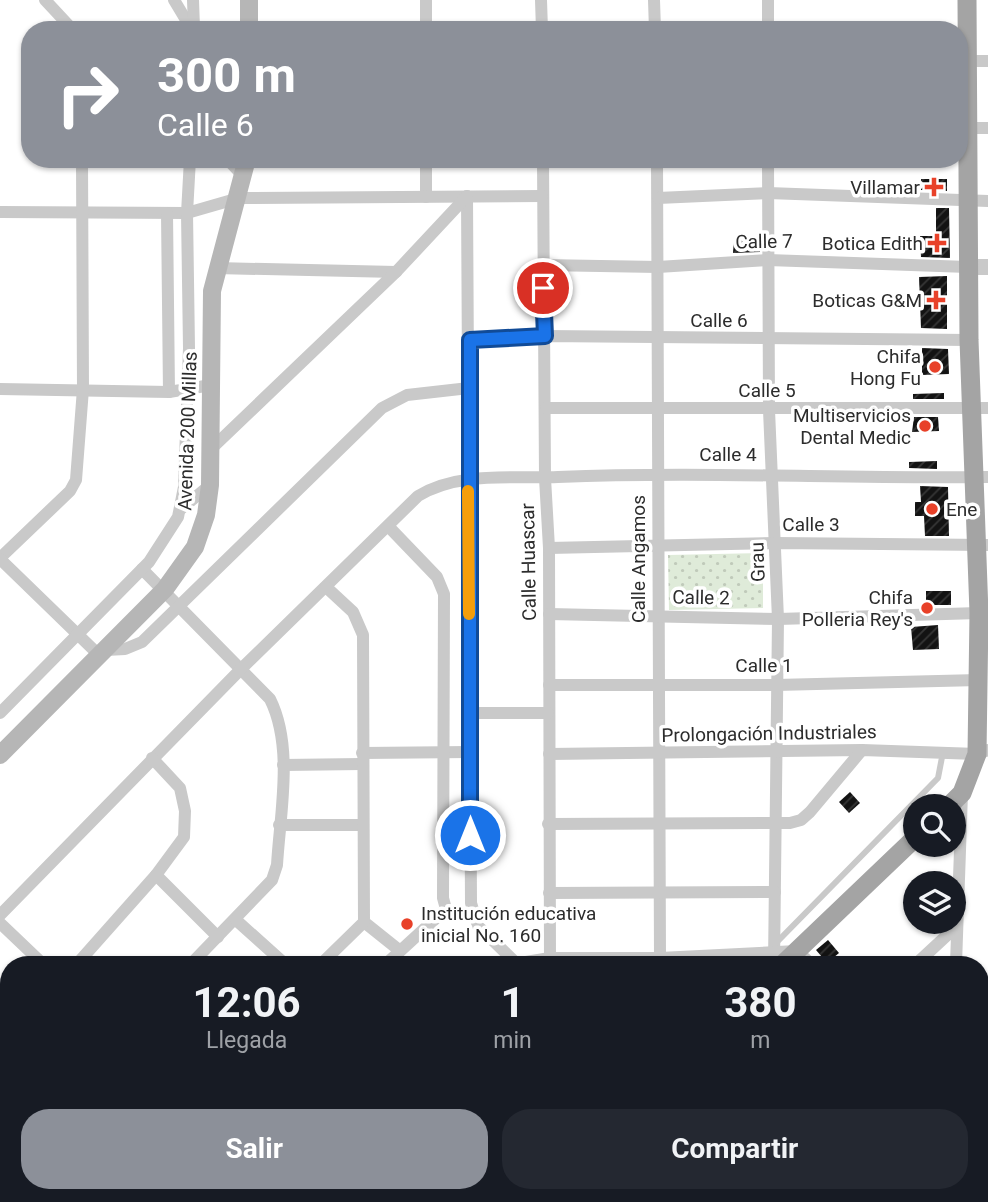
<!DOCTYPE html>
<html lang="es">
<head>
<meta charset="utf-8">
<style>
	:root { --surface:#171b24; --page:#242831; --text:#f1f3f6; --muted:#9ea1a6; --accent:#8c9099 }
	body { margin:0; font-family:Roboto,sans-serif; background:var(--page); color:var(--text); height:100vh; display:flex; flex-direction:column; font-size:26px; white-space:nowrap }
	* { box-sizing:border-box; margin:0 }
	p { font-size:23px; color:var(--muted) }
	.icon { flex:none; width:38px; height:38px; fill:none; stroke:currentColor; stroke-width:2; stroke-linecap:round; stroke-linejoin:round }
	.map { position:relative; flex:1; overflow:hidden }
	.panel { position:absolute; left:0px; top:956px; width:989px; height:247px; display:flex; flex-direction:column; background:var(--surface); border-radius:28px 28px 0 0; box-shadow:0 2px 5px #0004 }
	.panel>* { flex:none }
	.banner { position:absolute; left:21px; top:21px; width:947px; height:147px; border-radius:28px; box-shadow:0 2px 5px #0004; background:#8c9099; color:#fff; overflow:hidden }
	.controls { position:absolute; left:903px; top:794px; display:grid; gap:14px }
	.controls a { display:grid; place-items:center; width:63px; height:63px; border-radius:50%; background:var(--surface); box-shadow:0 2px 5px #0004; font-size:35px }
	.pin { position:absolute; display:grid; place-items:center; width:60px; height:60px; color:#fff; margin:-30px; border:4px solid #fff; border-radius:50%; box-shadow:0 2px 7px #0007 }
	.me { position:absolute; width:77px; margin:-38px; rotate:0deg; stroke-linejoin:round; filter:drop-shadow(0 0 5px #0008) }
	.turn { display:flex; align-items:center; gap:24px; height:147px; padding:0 21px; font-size:32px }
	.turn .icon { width:91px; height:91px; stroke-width:2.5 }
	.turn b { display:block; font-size:49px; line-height:60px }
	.eta { display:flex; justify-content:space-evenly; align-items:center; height:119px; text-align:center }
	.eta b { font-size:42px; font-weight:700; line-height:49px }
	.primary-button { display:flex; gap:14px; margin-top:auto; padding:14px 21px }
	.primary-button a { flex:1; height:80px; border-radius:28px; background:var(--accent); color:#fff; font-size:28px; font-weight:700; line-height:80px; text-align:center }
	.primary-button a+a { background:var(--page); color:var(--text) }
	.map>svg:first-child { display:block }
	.grass { fill:url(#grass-dots) }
	.building { fill:url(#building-hatch) }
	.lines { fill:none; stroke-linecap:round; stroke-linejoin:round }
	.service { stroke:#c9c9c9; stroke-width:6 }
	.minor { stroke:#c9c9c9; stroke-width:12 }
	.tertiary { stroke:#c9c9c9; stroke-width:16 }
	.secondary { stroke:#b6b6b6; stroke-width:18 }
	.primary { stroke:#a4a4a4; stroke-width:19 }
	.route-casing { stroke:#114b97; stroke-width:18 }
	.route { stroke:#1a73e8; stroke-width:12 }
	.slow { stroke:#f59e0b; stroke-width:12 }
	.poi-dot { fill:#e84129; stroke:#fff; stroke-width:2.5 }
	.labels { text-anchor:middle; stroke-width:7; stroke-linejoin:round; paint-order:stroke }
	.poi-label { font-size:19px; fill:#2c2c2c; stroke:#fff; text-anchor:end }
	.street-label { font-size:19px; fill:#2c2c2c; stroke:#fff }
</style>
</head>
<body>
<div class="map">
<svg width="988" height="1202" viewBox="0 0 988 1202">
	<defs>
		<pattern id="grass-dots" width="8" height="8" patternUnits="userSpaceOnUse" patternTransform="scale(1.75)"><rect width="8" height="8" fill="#dfebd9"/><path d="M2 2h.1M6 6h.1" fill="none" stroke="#c0caba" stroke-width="1.8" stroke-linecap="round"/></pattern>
		<pattern id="building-hatch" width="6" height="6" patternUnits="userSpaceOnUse" patternTransform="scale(1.75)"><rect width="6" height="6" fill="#131313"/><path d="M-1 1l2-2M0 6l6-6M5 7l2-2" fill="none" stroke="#363636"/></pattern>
	</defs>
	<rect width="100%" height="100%" fill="#fff"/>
	<path class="grass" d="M763 553V608L669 610 668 555Z"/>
	<g class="building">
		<path d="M921 179H947V191L921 190Z"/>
		<path d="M936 208H949L950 258 921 257 920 236H936Z"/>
		<path d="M734 239H760V252L733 253Z"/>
		<path d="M947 276V329L921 328 919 277Z"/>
		<path d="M922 348 948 349 949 374 922 375Z"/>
		<path d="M944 393V399H913V394Z"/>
		<path d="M914 417H938L939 431 912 432Z"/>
		<path d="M937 461V469L909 468V462Z"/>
		<path d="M920 486 948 487 949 536H925L924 516H915V502H921Z"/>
		<rect x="926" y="591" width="25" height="14"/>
		<path d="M938 625 939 649 913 650 911 627Z"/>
		<path d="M850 792 860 803 849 813 839 802Z"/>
		<path d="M828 940 839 953 827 963 816 950Z"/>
	</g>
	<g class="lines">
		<path class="service" d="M776 943 938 778 943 752"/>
		<g class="minor">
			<path d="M45 0 73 30"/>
			<path d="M174 0 192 30"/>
			<path d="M193 0 194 28"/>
			<path d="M541 0 542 30"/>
			<path d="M654 0 655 30"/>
			<path d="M768 0V30"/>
			<path d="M426 30V0"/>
			<path d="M963 61H988"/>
			<path d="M963 128H988"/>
			<path d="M227 159 244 177"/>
			<path d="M426 159V197"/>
			<path d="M543 159 545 478 549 548 550 964"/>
			<path d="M657 159 660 958"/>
			<path d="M768 159 769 410 778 619 774 964"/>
			<path d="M467 196 471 903 478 926 517 964"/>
			<path d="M658 198 768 193 988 201"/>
			<path d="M0 212 187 213 239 198 542 196"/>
			<path d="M167 213 169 392"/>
			<path d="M542 265 658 267 768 260 968 267"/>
			<path d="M216 268 396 272"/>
			<path d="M470 340 545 336 969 340"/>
			<path d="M0 389 169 392 211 385"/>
			<path d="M546 408H988"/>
			<path d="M210 450 396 272 467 196"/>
			<path d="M181 509 210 485"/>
			<path d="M549 548 776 543 988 545"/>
			<path d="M0 558 70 491 76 480 83 389 82 159"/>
			<path d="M0 559 100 656"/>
			<path d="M142 569 270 699C294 747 280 813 277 865L272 880 191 964"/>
			<path d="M549 614 778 619 979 613"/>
			<path d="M106 650 125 649 142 642 382 408 407 395 469 388"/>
			<path d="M549 685H776L979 680"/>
			<path d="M0 713 149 562 178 517 184 487 189 348 187 213 190 159"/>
			<path d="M470 713H548"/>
			<path d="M362 753 469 752"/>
			<path d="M549 754 862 750 977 754 988 750"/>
			<path d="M283 765 362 764"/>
			<path d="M548 824 790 823 801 820 810 812 862 750"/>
			<path d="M279 825H363"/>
			<path d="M156 875 218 937"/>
			<path d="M549 893 775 892"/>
			<path d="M446 909 455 914 472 913"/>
			<path d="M0 915 241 669 418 496C459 471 512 479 558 477 702 471 845 479 988 477"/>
			<path d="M236 920 285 964"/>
			<path d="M364 922 399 950"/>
			<path d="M0 923 43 964"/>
			<path d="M77 964 156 875 184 837 185 811 180 788 152 758"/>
			<path d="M321 964 364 922 363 635 353 612 326 587"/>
			<path d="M386 964 446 909 443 898 444 594 437 577 388 526"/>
			<path d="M514 964 550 958H660L797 951 811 964"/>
			<path d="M916 964 957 926"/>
			<path d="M956 964 962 793"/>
			<path d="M980 1026 988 1019"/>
			<path d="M0 1094 9 1102"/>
			<path d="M980 1136 988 1144"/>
			<path d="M0 1154 9 1145"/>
			<path d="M980 1189 988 1181"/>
			<path d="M117 1194 124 1202"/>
			<path d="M231 1194 240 1202"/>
			<path d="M498 1194 506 1202"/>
			<path d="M768 1194 777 1202"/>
			<path d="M83 1202 92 1194"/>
			<path d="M143 1202 152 1194"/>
			<path d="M266 1202 275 1194"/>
			<path d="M389 1202 398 1194"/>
			<path d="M674 1202 683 1194"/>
			<path d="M799 1202 808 1194"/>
			<path d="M967 1202 975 1194"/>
		</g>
		<path class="tertiary" d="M968 267H988"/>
		<g class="secondary">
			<path d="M249 30V0"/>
			<path d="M0 755 165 589 195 547 206 515 210 485 212 291 247 159"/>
		</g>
		<g class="primary">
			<path d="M948 807 962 793 977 754 979 613 969 340 967 0"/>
			<path d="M783 964 915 838"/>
			<path d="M544 1202 552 1194"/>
		</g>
	</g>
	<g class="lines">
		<g class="route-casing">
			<path id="route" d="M470 835V340L545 336 543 288"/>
		</g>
		<use href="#route" class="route"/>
		<path class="slow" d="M468 491 469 614"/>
	</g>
	<g class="poi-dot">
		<path d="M930.5 176.5h7v7h7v7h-7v7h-7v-7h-7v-7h7z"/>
		<path d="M933.5 232.5h7v7h7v7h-7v7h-7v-7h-7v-7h7z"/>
		<path d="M932.5 289.5h7v7h7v7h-7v7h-7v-7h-7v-7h7z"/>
		<circle cx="935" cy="367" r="7"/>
		<circle cx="925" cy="426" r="7"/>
		<circle cx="932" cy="509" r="7"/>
		<circle cx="927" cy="608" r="7"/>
		<circle cx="407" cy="924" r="7"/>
	</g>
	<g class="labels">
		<g class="poi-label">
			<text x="920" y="194">Villamar</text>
			<text x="923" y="250">Botica Edith</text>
			<text x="922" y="307">Boticas G&amp;M</text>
			<text x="921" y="363">Chifa<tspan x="921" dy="22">Hong Fu</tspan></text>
			<text x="911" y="422">Multiservicios<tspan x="911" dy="22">Dental Medic</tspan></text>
			<text x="946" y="516" text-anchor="start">Ene</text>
			<text x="913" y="604">Chifa<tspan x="913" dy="22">Polleria Rey's</tspan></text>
			<text x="421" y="920" text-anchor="start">Institución educativa<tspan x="421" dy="22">inicial No. 160</tspan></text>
		</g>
		<g class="street-label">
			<text transform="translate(764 241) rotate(-1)" y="7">Calle 7</text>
			<text x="719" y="327">Calle 6</text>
			<text x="767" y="397">Calle 5</text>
			<text transform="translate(187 431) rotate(-88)" y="7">Avenida 200 Millas</text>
			<text x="728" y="461">Calle 4</text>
			<text x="811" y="531">Calle 3</text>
			<text transform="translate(638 559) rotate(-90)" y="7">Calle Angamos</text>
			<text transform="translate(528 562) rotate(-91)" y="7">Calle Huascar</text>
			<text transform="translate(757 562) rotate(-92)" y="7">Grau</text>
			<text transform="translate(701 597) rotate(1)" y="7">Calle 2</text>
			<text x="764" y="672">Calle 1</text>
			<text transform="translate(769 733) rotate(-1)" y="7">Prolongación Industriales</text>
		</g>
	</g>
</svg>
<div class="controls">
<a><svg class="icon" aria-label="search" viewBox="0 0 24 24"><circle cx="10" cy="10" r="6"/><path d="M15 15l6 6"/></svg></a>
<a><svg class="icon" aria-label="layers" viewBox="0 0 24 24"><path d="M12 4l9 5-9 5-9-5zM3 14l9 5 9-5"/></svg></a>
</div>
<div class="pin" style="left:543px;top:288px;background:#d93025"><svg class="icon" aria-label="arrive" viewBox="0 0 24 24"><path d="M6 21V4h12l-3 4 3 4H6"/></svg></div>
<svg class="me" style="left:470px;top:835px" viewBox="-20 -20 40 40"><circle r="17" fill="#1a73e8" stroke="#fff" stroke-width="3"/><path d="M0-11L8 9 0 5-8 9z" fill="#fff"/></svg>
<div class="banner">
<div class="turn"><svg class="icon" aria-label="right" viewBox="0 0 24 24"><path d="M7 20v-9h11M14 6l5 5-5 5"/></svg><div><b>300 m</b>Calle 6</div></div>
</div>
<section class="panel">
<div class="eta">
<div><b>12:06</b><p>Llegada</p></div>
<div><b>1</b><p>min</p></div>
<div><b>380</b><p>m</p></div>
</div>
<div class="primary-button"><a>Salir</a><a>Compartir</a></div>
</section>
</div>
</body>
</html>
